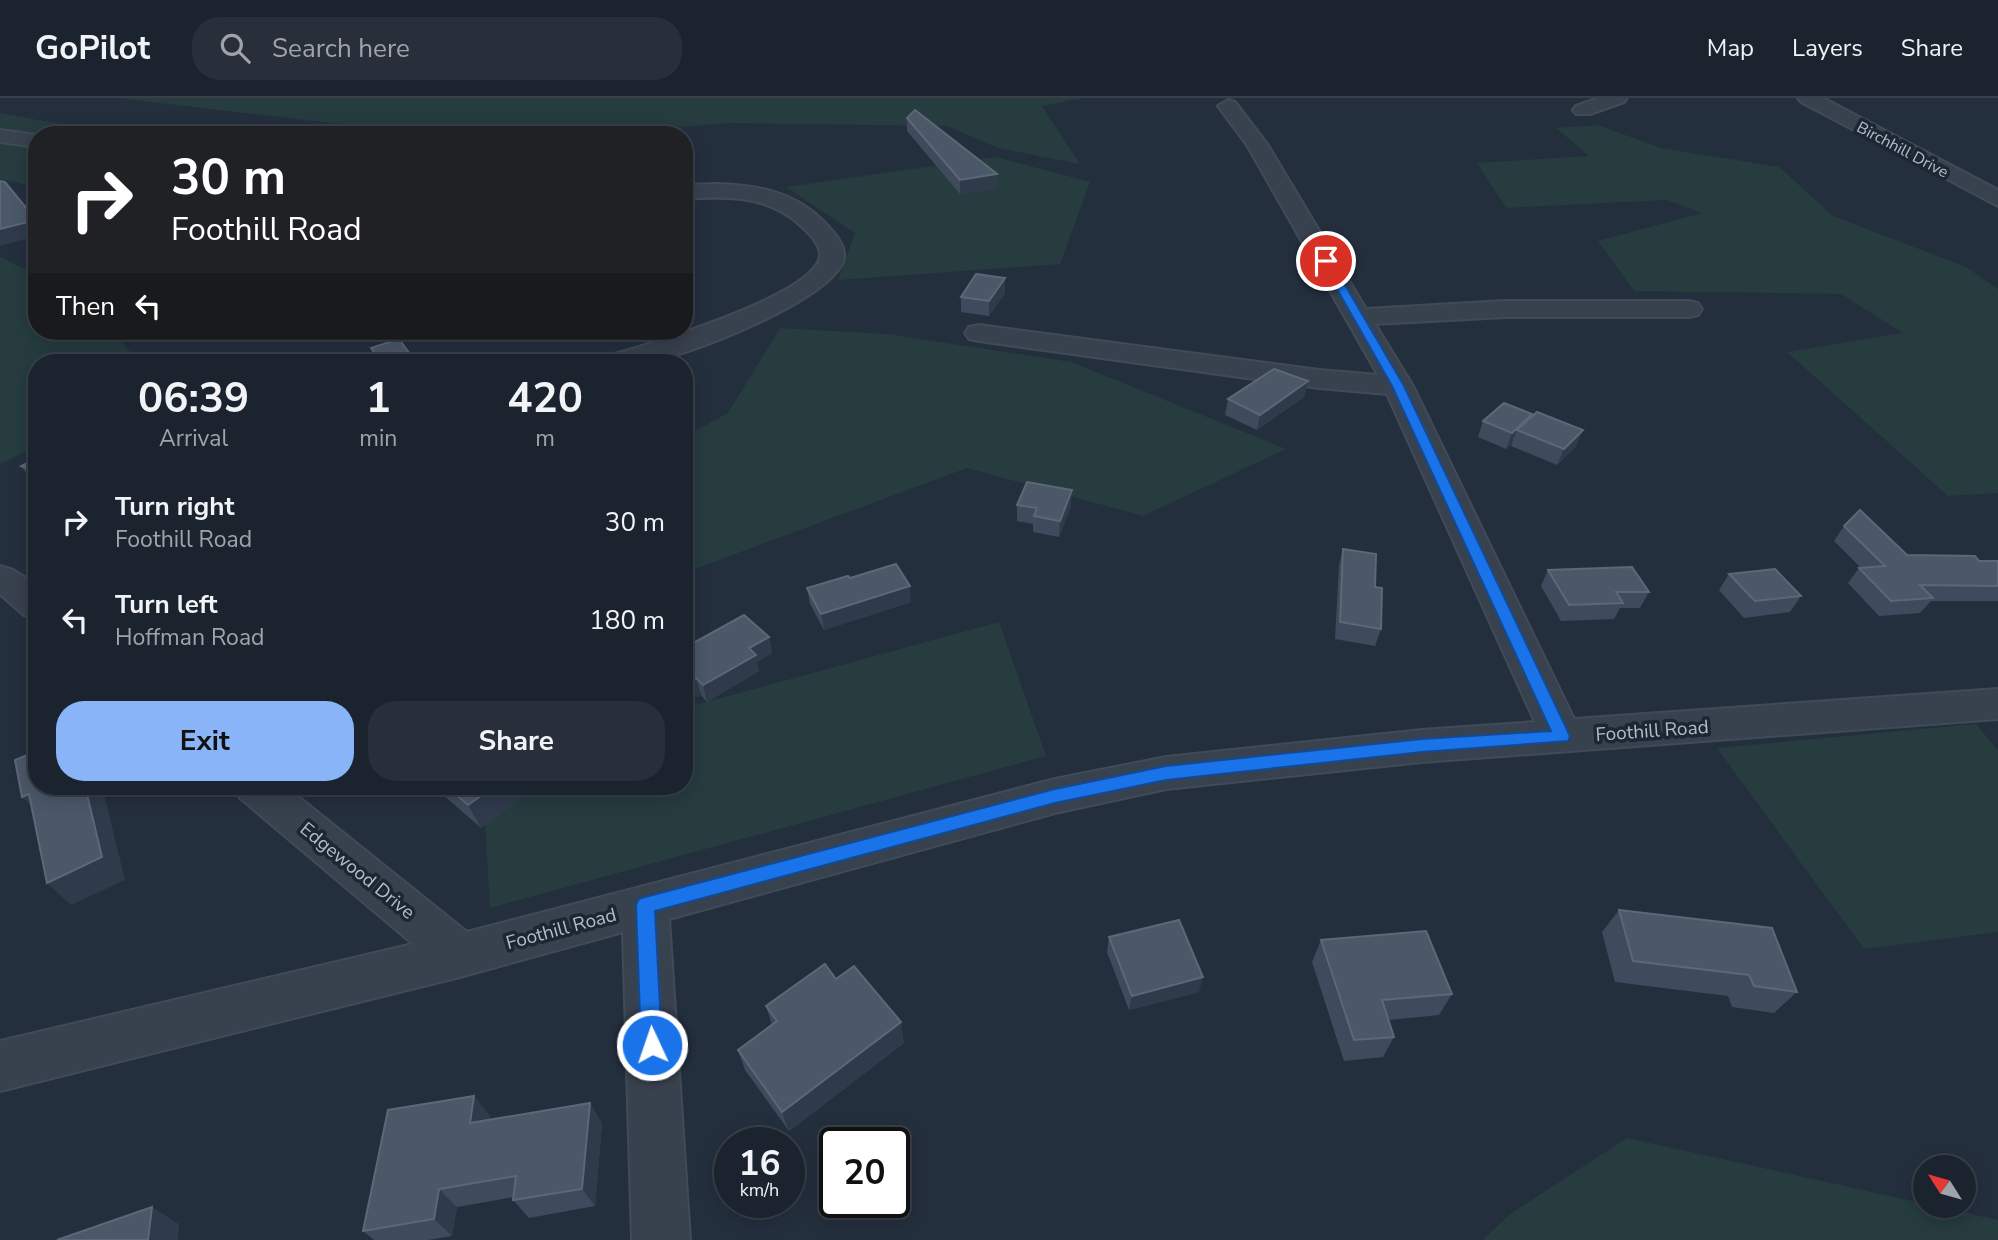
<!DOCTYPE html>
<html lang="en">
<head>
<meta charset="utf-8">
<style>
	:root { --surface:#1b232e; --page:#282f3a; --text:#f1f3f6; --muted:#a0a4aa; --line:#39404a; --accent:#8ab4f8 }
	body { margin:0; font-family:"Nunito Sans",sans-serif; background:var(--page); color:var(--text); height:100vh; display:flex; flex-direction:column; font-size:26px; white-space:nowrap }
	* { box-sizing:border-box; margin:0 }
	p { font-size:23px; color:var(--muted) }
	.icon { flex:none; width:38px; height:38px; fill:none; stroke:currentColor; stroke-width:2; stroke-linecap:round; stroke-linejoin:round }
	.map { position:relative; flex:1; overflow:hidden }
	.side { position:absolute; left:28px; top:256px; width:665px; height:441px; display:flex; flex-direction:column; background:var(--surface); border-radius:28px; box-shadow:0 4px 18px #0003,0 0 0 2px var(--line) }
	.side>* { flex:none }
	.hud { position:absolute; left:28px; top:28px; width:665px; height:214px; border-radius:28px; box-shadow:0 4px 18px #0003,0 0 0 2px var(--line); background:#202124; color:#fff; overflow:hidden }
	.needle { width:46px; rotate:307deg }
	.controls { position:absolute; left:1913px; top:1057px; display:grid; gap:14px }
	.controls a { display:grid; place-items:center; width:63px; height:63px; border-radius:50%; background:var(--surface); box-shadow:0 4px 18px #0003,0 0 0 2px var(--line); font-size:35px }
	.speed { position:absolute; left:714px; top:1029px; display:flex; gap:14px; font-size:35px; font-weight:700; text-align:center }
	.speed>* { display:grid; place-content:center; width:91px; height:91px; border-radius:50%; background:var(--surface); box-shadow:0 4px 18px #0003,0 0 0 2px var(--line); line-height:1 }
	.speed small { font-size:18px; font-weight:400 }
	.speed .limit { border:4px solid #111; border-radius:10px; background:#fff; color:#111 }
	.pin { position:absolute; display:grid; place-items:center; width:60px; height:60px; color:#fff; margin:-30px; border:4px solid #fff; border-radius:50%; box-shadow:0 2px 7px #0007 }
	.me { position:absolute; width:77px; margin:-38px; rotate:357deg; stroke-linejoin:round; filter:drop-shadow(0 0 5px #0008) }
	.turn { display:flex; align-items:center; gap:24px; height:147px; padding:0 28px; font-size:32px }
	.turn .icon { width:91px; height:91px; stroke-width:2.5 }
	.turn b { display:block; font-size:49px; line-height:60px }
	.then { display:flex; align-items:center; height:66px; padding:0 28px; background:#0003; gap:14px; font-size:26px }
	.eta { display:flex; justify-content:space-evenly; align-items:center; height:119px; text-align:center }
	.eta b { font-size:42px; font-weight:700; line-height:49px }
	.primary-button { display:flex; gap:14px; margin-top:auto; padding:14px 28px }
	.primary-button a { flex:1; height:80px; border-radius:28px; background:var(--accent); color:#111; font-size:28px; font-weight:700; line-height:80px; text-align:center }
	.primary-button a+a { background:var(--page); color:var(--text) }
	ul { padding:0; list-style:none }
	li { display:flex; align-items:center; gap:21px; height:98px; padding:0 28px }
	li div { flex:1 }
	li b { display:block; font-size:26px }
	li em { font-style:normal }
	header { display:flex; align-items:center; gap:42px; box-sizing:border-box; height:98px; padding:0 35px; background:var(--surface); border-bottom:2px solid var(--line) }
	header strong { font-size:33px }
	nav { display:flex; gap:38px; margin-inline-start:auto; font-size:24px }
	.search { width:490px; height:63px; background:var(--page); display:flex; align-items:center; gap:18px; box-sizing:border-box; padding:0 24px; border-radius:28px; color:var(--muted); font-size:26px }
	.map>svg:first-child { display:block }
	.green { fill:#263c3f }
	.lines { fill:none; stroke-linecap:round; stroke-linejoin:round }
	.minor-casing { stroke:#414a57; stroke-width:4 }
	.minor { fill:#38414e; fill-rule:evenodd }
	.wall { fill:#3f4b5c }
	.shaded-wall { fill:#2f3b4b }
	.building { fill:#4b5868; stroke:#5c6777; stroke-width:2 }
	.route { fill:#1a73e8; stroke:#114b97; stroke-width:2 }
	.labels { text-anchor:middle; stroke-width:7; stroke-linejoin:round; paint-order:stroke }
	.far-street-label { font-size:16px; fill:#b4bcc9; stroke:#1d2633 }
	.street-label { font-size:19px; fill:#b4bcc9; stroke:#1d2633 }
</style>
</head>
<body>
<header>
<strong>GoPilot</strong>
<div class="search"><svg class="icon" aria-label="search" viewBox="0 0 24 24"><circle cx="10" cy="10" r="6"/><path d="M15 15l6 6"/></svg>Search here</div>
<nav><a>Map</a><a>Layers</a><a>Share</a></nav>
</header>
<div class="map">
<svg width="1998" height="1142" viewBox="0 0 1998 1142">
	<rect width="100%" height="100%" fill="#242f3e"/>
	<g class="green">
		<path d="M117 0H1083L1042 8 1080 66 998 50 947 28 730 25 577 37H435Z"/>
		<path d="M0 15 120 37H37V89L0 81Z"/>
		<path d="M1598 27 1661 50 1779 69 1833 118 1966 169 1998 191V395L1948 398 1787 254 1903 235 1841 196 1634 193 1598 143 1702 115 1667 102 1506 110 1477 65 1589 58 1556 30Z"/>
		<path d="M996 59 1090 84 1060 166 838 182 855 135 786 89Z"/>
		<path d="M0 159 37 177V233H112L139 264H37V348L0 366Z"/>
		<path d="M780 230 888 236 1071 264 1286 351 1143 418 967 370 684 475V339L728 315Z"/>
		<path d="M999 524 1046 658 490 810 483 688H684V610Z"/>
		<path d="M1976 626 1998 652V834L1864 851 1717 650Z"/>
		<path d="M1627 1040 1998 1122V1142H1483L1510 1116Z"/>
	</g>
	<g class="lines">
		<g class="minor-casing">
			<g id="minor">
				<path d="M1598 0H1627L1624 4 1590 16H1576L1573 12 1576 8Z"/>
				<path d="M1798 0H1823L1998 92V108L1801 4Z"/>
				<path d="M1228 2 1235 4 1267 46 1366 211 1505 203H1689L1698 205 1702 211 1698 217 1689 219H1505L1375 226 1413 288 1574 621 1998 591V621L1422 664 1166 691 1055 715 669 821 690 1142H632L623 834 460 879 0 993V943L413 846 240 700 234 688H285L467 834 1055 681 1166 659 1422 632 1535 624 1387 296 1319 290 979 243 969 241 965 235 969 229 979 227 1319 272 1378 277 1247 47 1218 8Z"/>
				<path d="M0 32 37 37V49L0 44Z"/>
				<path d="M717 86C757 87 795 94 824 124 833 133 846 147 844 160 837 200 684 260 647 264 633 266 618 264 604 264L608 258C647 247 805 200 819 162 824 149 809 135 800 127 767 97 726 98 684 101V87Z"/>
				<path d="M0 468 13 472 37 487V520L24 517 0 496Z"/>
			</g>
		</g>
		<use href="#minor" class="minor"/>
	</g>
	<g class="wall">
		<path d="M907 20 997 90 960 96 907 33Z"/>
		<path d="M1005 180V195L989 218 961 214V199Z"/>
		<path d="M371 250 415 264H378Z"/>
		<path d="M1308 283 1304 299 1257 332 1225 317 1228 301Z"/>
		<path d="M1530 320 1583 332 1576 348 1557 367 1511 348 1512 345 1506 351 1478 339 1483 323Z"/>
		<path d="M37 360V385L33 384 21 368Z"/>
		<path d="M1017 407 1071 408 1059 439 1033 434V426L1017 423Z"/>
		<path d="M1844 428 1907 457 1979 463H1998V503H1931L1920 515 1879 518 1848 485 1859 470H1861L1834 443Z"/>
		<path d="M1343 451 1375 489 1381 531 1375 548 1335 541 1339 467Z"/>
		<path d="M1548 472 1649 494 1640 510H1620L1614 521 1561 523 1541 488Z"/>
		<path d="M1729 476 1801 498 1790 514 1744 520 1719 492Z"/>
		<path d="M850 480 911 504 824 532 810 506 807 490Z"/>
		<path d="M769 539 772 555 757 564 759 573 707 604 701 597 684 550Z"/>
		<path d="M433 688H532L534 691 481 730Z"/>
		<path d="M1619 812 1797 894 1774 915 1732 909 1728 898 1615 884 1602 834Z"/>
		<path d="M1109 839 1199 894 1129 912 1107 854Z"/>
		<path d="M1321 842 1452 896 1439 917 1389 922 1394 939 1383 959 1344 963 1312 864Z"/>
		<path d="M836 881 904 945 789 1033 745 972 738 952 772 927 766 908Z"/>
		<path d="M490 1018V1022L602 1025 595 1108 529 1120 513 1102 514 1099 457 1109 452 1138 428 1142H374L363 1133Z"/>
	</g>
	<g class="shaded-wall">
		<path d="M997 76V90L960 96V82Z"/>
		<path d="M36 122 37 123V138L0 148V131Z"/>
		<path d="M1005 180V195L989 218V203Z"/>
		<path d="M1308 283 1304 299 1257 332 1260 317Z"/>
		<path d="M1532 316 1525 332H1517L1512 345 1506 351 1512 335Z"/>
		<path d="M1583 332 1576 348 1557 367 1564 351Z"/>
		<path d="M1072 392 1071 408 1059 439 1060 423Z"/>
		<path d="M910 488 911 504 824 532 821 516Z"/>
		<path d="M769 539 772 555 757 564 759 573 707 604 703 587 749 550Z"/>
		<path d="M696 580 701 597 684 606V587Z"/>
		<path d="M85 688H102L125 782 71 807 47 785Z"/>
		<path d="M495 688H532L534 691 481 730 468 707Z"/>
		<path d="M29 696 46 722 22 699Z"/>
		<path d="M1203 879 1199 894 1129 912 1132 898Z"/>
		<path d="M901 924 904 945 789 1033 782 1014Z"/>
		<path d="M474 998 490 1018 486 1044 470 1025Z"/>
		<path d="M590 1005 602 1025 595 1108 582 1091Z"/>
		<path d="M439 1091 457 1109 452 1138 434 1121Z"/>
		<path d="M152 1109 179 1126 178 1142H148Z"/>
	</g>
	<g class="building">
		<path d="M915 12 997 76 960 82 907 20Z"/>
		<path d="M0 83 5 84 36 122 0 131Z"/>
		<path d="M976 176 1005 180 989 203 961 199Z"/>
		<path d="M399 241 415 263 381 264 371 250Z"/>
		<path d="M1274 271 1308 283 1260 317 1228 301Z"/>
		<path d="M1504 305 1532 316 1512 335 1483 323Z"/>
		<path d="M1537 314 1583 332 1564 351 1517 332Z"/>
		<path d="M37 360V374L21 368Z"/>
		<path d="M1027 384 1072 392 1060 423 1034 418 1037 410 1017 407Z"/>
		<path d="M1860 412 1907 457 1975 458 1979 463H1998V488L1920 487 1933 500 1891 503 1859 470 1885 468 1844 428Z"/>
		<path d="M1343 451 1376 456 1375 489 1382 490 1381 531 1340 524Z"/>
		<path d="M896 466 910 488 821 516 807 490 848 478 850 480Z"/>
		<path d="M1632 469 1649 494H1616L1623 505 1569 507 1548 472Z"/>
		<path d="M1775 471 1801 498 1755 503 1729 476Z"/>
		<path d="M744 517 769 539 749 550 756 557 703 587 696 580 684 587V550Z"/>
		<path d="M37 653V688H85L102 759 47 785 29 696 22 699 15 662Z"/>
		<path d="M446 688H495L468 707Z"/>
		<path d="M1619 812 1772 830 1797 894 1754 888 1749 877 1633 863Z"/>
		<path d="M1179 822 1203 879 1132 898 1109 839Z"/>
		<path d="M1426 833 1452 896 1382 902 1394 939 1354 942 1321 842Z"/>
		<path d="M825 866 836 881 854 868 901 924 782 1014 738 952 777 923 766 908Z"/>
		<path d="M474 998 470 1025 590 1005 582 1091 513 1102 516 1078 439 1091 434 1121 363 1133 388 1012Z"/>
		<path d="M152 1109 148 1142H57Z"/>
	</g>
	<path class="route" d="M1326 160 1331 163 1404 288 1570 638 1568 643 1422 654 1166 682 1055 705 655 813 662 947 659 954 652 957 644 954 641 947 636 807 639 801 645 799 1055 691 1166 668 1422 641 1551 633 1392 288 1321 163Z"/>
	<g class="labels">
		<g class="far-street-label">
			<text transform="translate(1903 51) rotate(28)" y="6">Birchhill Drive</text>
		</g>
		<g class="street-label">
			<text transform="translate(1652 632) rotate(-4)" y="7">Foothill Road</text>
			<text transform="translate(358 772) rotate(39)" y="7">Edgewood Drive</text>
			<text transform="translate(561 830) rotate(-15)" y="7">Foothill Road</text>
		</g>
	</g>
</svg>
<div class="controls">
<a><svg class="needle" viewBox="-14 -14 28 28"><path d="M0-13l5 13h-10z" fill="#e53935"/><path d="M0 13l5-13h-10z" fill="#a0a4aa"/></svg></a>
</div>
<div class="speed"><div>16<small>km/h</small></div><div class="limit">20</div></div>
<div class="pin" style="left:1326px;top:163px;background:#d93025"><svg class="icon" aria-label="arrive" viewBox="0 0 24 24"><path d="M6 21V4h12l-3 4 3 4H6"/></svg></div>
<svg class="me" style="left:652px;top:947px" viewBox="-20 -20 40 40"><circle r="17" fill="#1a73e8" stroke="#fff" stroke-width="3"/><path d="M0-11L8 9 0 5-8 9z" fill="#fff"/></svg>
<div class="hud">
<div class="turn"><svg class="icon" aria-label="right" viewBox="0 0 24 24"><path d="M7 20v-9h11M14 6l5 5-5 5"/></svg><div><b>30 m</b>Foothill Road</div></div>
<div class="then">Then<svg class="icon" aria-label="left" viewBox="0 0 24 24"><path d="M17 20v-9H6M10 6l-5 5 5 5"/></svg></div>
</div>
<section class="side">
<div class="eta">
<div><b>06:39</b><p>Arrival</p></div>
<div><b>1</b><p>min</p></div>
<div><b>420</b><p>m</p></div>
</div>
<ul>
<li><svg class="icon" aria-label="right" viewBox="0 0 24 24"><path d="M7 20v-9h11M14 6l5 5-5 5"/></svg><div><b>Turn right</b><p>Foothill Road</p></div><em>30 m</em></li>
<li><svg class="icon" aria-label="left" viewBox="0 0 24 24"><path d="M17 20v-9H6M10 6l-5 5 5 5"/></svg><div><b>Turn left</b><p>Hoffman Road</p></div><em>180 m</em></li>
</ul>
<div class="primary-button"><a>Exit</a><a>Share</a></div>
</section>
</div>
</body>
</html>
